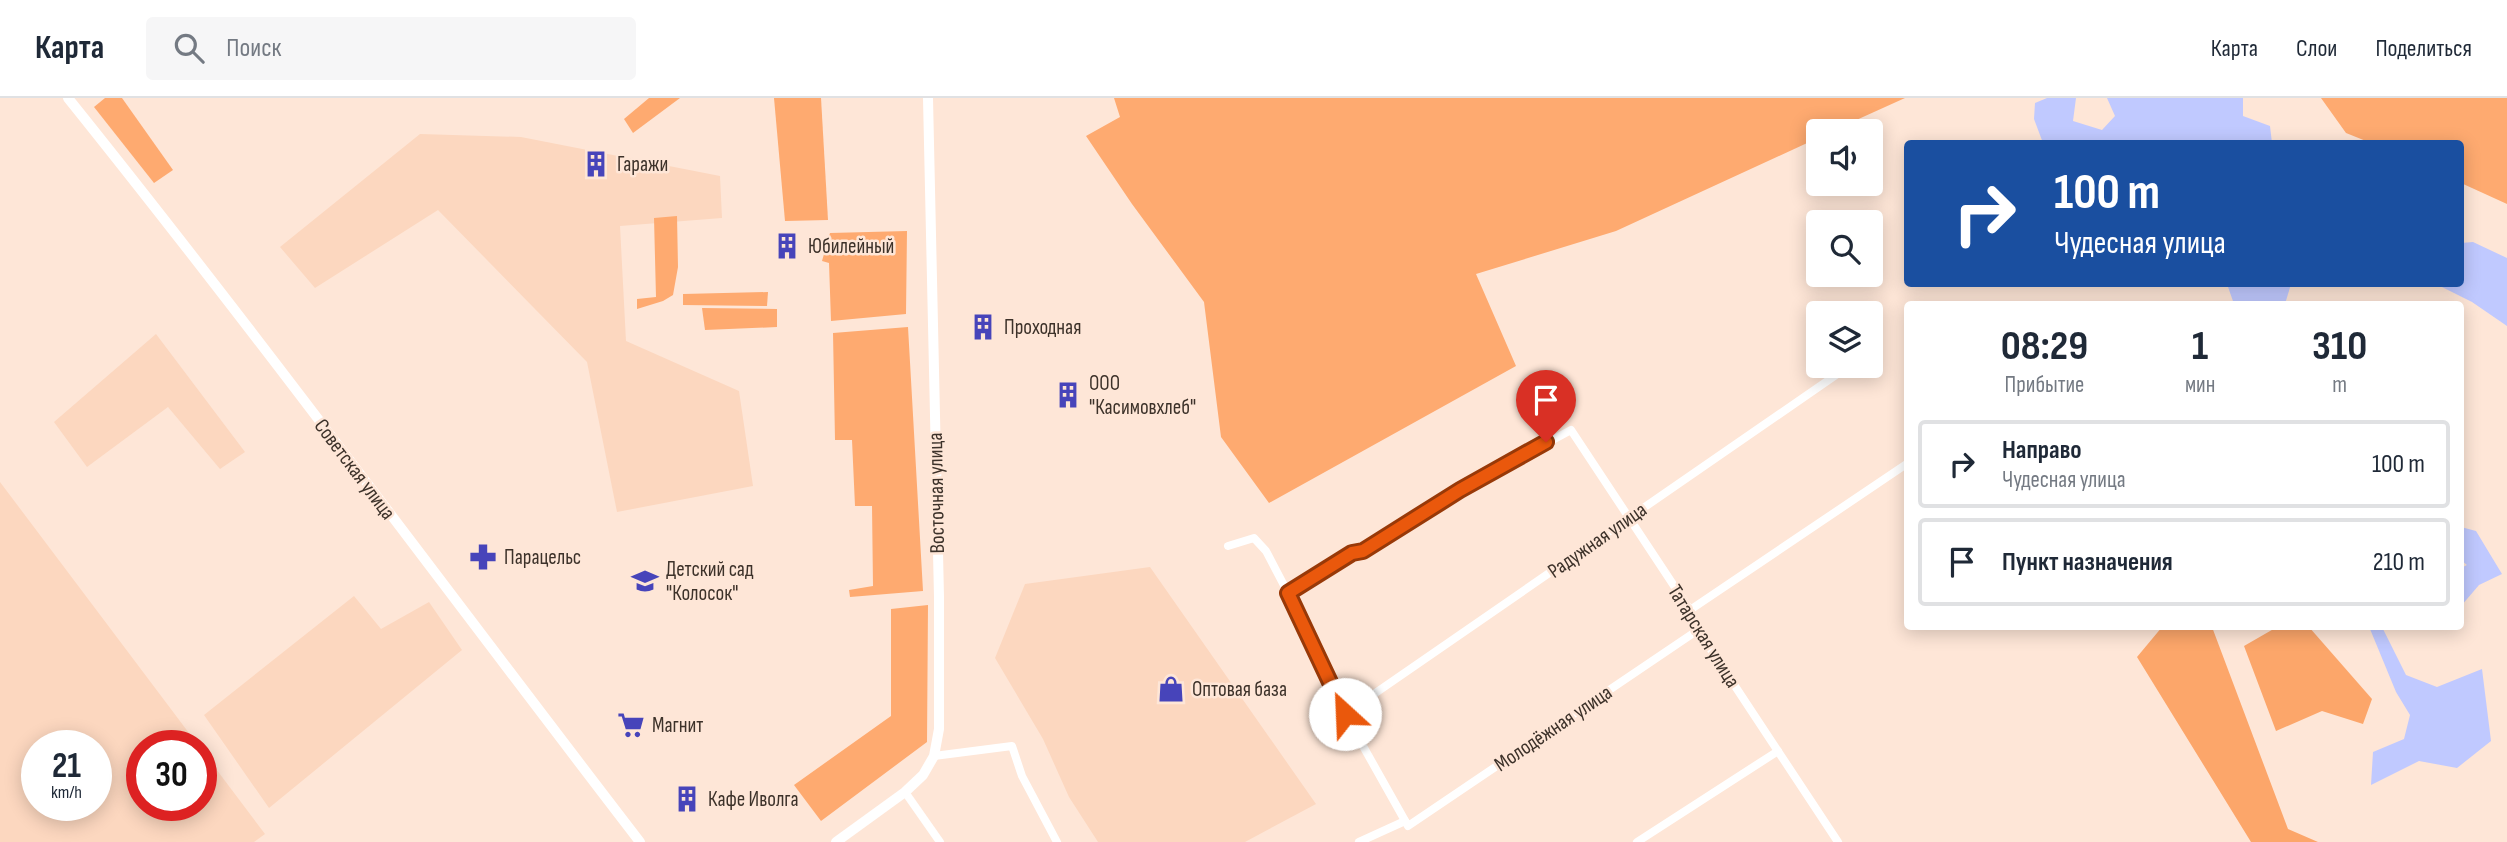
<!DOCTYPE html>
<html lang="ru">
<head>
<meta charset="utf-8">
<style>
	:root { --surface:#fff; --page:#f6f6f7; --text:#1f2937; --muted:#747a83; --line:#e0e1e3 }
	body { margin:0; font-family:"Sofia Sans Condensed",sans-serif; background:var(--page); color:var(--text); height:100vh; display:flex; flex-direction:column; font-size:26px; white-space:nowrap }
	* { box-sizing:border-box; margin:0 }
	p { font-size:23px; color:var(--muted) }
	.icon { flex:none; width:38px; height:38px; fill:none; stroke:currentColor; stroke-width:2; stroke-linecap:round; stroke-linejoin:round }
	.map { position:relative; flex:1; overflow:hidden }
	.panel { position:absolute; left:1904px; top:203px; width:560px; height:329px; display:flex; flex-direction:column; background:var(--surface); border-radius:7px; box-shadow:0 4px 18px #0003 }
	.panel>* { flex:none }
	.top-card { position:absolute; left:1904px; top:42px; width:560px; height:147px; border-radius:7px; box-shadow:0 4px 18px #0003; background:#1a4fa0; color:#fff; overflow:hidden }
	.tools { position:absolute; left:1806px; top:21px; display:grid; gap:14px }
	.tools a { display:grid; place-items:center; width:77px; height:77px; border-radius:7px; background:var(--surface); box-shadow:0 4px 18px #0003; font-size:35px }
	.speed { position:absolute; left:21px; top:632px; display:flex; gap:14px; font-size:35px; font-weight:700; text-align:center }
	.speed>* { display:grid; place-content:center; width:91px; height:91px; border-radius:50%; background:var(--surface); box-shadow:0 4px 18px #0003; line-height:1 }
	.speed small { font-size:18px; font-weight:400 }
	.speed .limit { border:10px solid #d22; background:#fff; color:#111 }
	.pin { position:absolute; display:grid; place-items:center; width:60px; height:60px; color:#fff; margin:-72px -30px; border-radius:50% 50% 50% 0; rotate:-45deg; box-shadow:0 0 7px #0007 }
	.pin .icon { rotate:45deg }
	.me { position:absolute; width:77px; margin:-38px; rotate:335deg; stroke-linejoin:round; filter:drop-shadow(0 0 5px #0008) }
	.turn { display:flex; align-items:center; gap:24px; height:147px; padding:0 35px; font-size:32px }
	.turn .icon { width:91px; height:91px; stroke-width:2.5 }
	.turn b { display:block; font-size:49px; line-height:60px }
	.eta { display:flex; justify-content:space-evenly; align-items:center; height:119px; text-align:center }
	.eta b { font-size:42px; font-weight:700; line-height:49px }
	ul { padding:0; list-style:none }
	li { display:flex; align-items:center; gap:21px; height:88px; margin:0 14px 10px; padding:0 21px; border:4px solid var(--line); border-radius:7px }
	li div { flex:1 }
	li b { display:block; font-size:26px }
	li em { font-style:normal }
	header { display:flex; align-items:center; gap:42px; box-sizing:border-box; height:98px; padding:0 35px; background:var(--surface); border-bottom:2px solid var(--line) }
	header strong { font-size:33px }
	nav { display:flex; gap:38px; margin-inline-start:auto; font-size:24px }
	.search { width:490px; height:63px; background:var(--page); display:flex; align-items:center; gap:18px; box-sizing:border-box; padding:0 24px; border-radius:7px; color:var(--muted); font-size:26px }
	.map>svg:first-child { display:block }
	.built { fill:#fcd7bf; fill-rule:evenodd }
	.green { fill:#feaa70 }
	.forest { fill:#fca66a }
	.water { fill:#c0c9ff }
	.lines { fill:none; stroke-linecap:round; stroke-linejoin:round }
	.minor { stroke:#fff; stroke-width:8 }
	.secondary { stroke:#fff; stroke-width:10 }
	.route-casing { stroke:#983908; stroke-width:18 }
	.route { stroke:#ea580c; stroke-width:12 }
	.labels { text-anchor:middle; stroke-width:5; stroke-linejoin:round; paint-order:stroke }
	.poi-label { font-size:21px; fill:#3d322a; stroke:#fee6d7; text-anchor:start }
	.street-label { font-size:21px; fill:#3d322a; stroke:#fee6d7 }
</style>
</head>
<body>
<header>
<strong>Карта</strong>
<div class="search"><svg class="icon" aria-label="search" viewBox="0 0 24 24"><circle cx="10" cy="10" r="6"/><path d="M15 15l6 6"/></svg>Поиск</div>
<nav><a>Карта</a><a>Слои</a><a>Поделиться</a></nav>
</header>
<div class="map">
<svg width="2507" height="744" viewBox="0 0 2507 744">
	<rect width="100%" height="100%" fill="#fee6d7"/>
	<g class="built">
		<path d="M420 36 521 39 720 78 722 120 620 128 626 243 739 293 753 388 617 414 587 264 438 112 315 190 280 149Z"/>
		<path d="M156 236 245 354 220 371 168 309 87 369 54 324Z"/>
		<path d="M0 384 198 647 142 648V707H201V651L265 736 254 744H0ZM37 648H96V707H37Z"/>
		<path d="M1150 469 1316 706 1245 744H1098L1069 699 1043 641 995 560 1025 486Z"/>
		<path d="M354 498 381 531 429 504 462 552 269 710 204 617Z"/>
	</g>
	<g class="green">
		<path d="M105 0H122L173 72 154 85 94 9Z"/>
		<path d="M649 0H680L633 35 624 21Z"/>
		<path d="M774 0H821L828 122 785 123Z"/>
		<path d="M1114 0H1905L1832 33H1818V40L1616 133 1476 176 1516 268 1269 405 1221 339 1204 204 1132 106 1086 38 1120 19Z"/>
		<path d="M2321 0H2507V106L2461 85 2460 46 2371 45 2346 35Z"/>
		<path d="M677 118 678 169 673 197 663 203 637 211V201L656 199 654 120Z"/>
		<path d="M907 133 906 216 831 223 829 165 822 163 830 135Z"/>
		<path d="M768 194 767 208 683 207V196Z"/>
		<path d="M702 210 777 211V229L705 232Z"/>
		<path d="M908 229 923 493 850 499 849 492 873 488 872 408H855L852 342H835L833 235Z"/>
		<path d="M928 507 927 644 821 723 794 687 891 618V511Z"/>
	</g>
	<g class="forest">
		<path d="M2162 529H2212L2288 731 2318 744H2251L2137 559Z"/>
		<path d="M2277 529H2309L2372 601 2363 626 2322 613 2276 633 2244 548Z"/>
	</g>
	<g class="water">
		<path d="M2047 0H2076L2073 23 2102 32 2115 18 2107 0H2243V18L2270 28 2272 45H2043L2034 21 2035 5Z"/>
		<path d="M2473 144 2507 160V228L2472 204 2436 186H2460L2461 145Z"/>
		<path d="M2227 186H2291L2285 206H2234Z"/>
		<path d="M2461 429 2476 433 2502 476 2479 487 2461 508V470L2467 467 2461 462Z"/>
		<path d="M2372 529H2382L2406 577 2437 589 2482 571 2491 643 2457 670 2419 663 2371 687 2373 654 2404 641 2410 617 2396 594 2370 531Z"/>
	</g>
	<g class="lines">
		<g class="minor">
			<path d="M1871 253 1877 248"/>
			<path d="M1228 448 1254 440 1266 453 1288 495 1345 616 1408 728 1698 532"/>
			<path d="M1288 495 1352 455 1363 453 1460 392 1571 332 1690 512 1698 532 1838 744"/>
			<path d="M1690 512 1908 365"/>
			<path d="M1345 616 1849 268"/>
			<path d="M934 658 1012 648 1022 678 1057 744"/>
			<path d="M905 694 940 744"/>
			<path d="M1359 744 1405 723"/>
			<path d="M1637 744 1778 653"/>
		</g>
		<g class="secondary">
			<path d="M68 0C264 244 449 496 640 744"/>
			<path d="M836 744 905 694 923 677 934 658 939 631V499L928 0"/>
		</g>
	</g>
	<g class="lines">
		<g class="route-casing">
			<path id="route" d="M1345 616 1288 495 1352 455 1363 453 1460 392 1546 344"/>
		</g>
		<use href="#route" class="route"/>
	</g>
	<defs>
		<g id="building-bare" transform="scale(2.1)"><path d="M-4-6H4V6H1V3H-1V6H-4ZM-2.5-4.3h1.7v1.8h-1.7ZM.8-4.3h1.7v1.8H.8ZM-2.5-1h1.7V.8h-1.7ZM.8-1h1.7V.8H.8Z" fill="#4744ba" stroke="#fee6d7" stroke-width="2.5" paint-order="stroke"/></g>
		<g id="pharmacy-bare" transform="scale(2.1)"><path d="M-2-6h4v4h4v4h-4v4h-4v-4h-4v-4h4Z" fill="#4744ba" stroke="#fee6d7" stroke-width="2.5" paint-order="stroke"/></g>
		<g id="school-bare" transform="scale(2.1)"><path d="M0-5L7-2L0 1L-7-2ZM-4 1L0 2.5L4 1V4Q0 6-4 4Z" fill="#4744ba" stroke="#fee6d7" stroke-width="2.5" paint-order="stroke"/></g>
		<g id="shop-bare" transform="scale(2.1)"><path d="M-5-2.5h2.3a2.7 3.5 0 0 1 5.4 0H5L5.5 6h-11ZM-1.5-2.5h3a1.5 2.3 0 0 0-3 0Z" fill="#4744ba" stroke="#fee6d7" stroke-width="2.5" paint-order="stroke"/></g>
		<g id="supermarket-bare" transform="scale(2.1)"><path d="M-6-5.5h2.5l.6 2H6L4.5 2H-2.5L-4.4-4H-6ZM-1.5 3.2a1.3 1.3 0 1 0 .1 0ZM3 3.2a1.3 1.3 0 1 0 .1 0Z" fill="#4744ba" stroke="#fee6d7" stroke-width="2.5" paint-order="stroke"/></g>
	</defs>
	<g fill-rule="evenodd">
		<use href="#building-bare" x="596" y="66"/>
		<use href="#building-bare" x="787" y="148"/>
		<use href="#building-bare" x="983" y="229"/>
		<use href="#building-bare" x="1068" y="297"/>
		<use href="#pharmacy-bare" x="483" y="459"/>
		<use href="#school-bare" x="645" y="483"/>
		<use href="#shop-bare" x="1171" y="591"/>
		<use href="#supermarket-bare" x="631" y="627"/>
		<use href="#building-bare" x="687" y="701"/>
	</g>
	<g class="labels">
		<g class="poi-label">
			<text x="617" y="73">Гаражи</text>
			<text x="808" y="155">Юбилейный</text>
			<text x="1004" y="236">Проходная</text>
			<text x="1089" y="292">ООО<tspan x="1089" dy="24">"Касимовхлеб"</tspan></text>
			<text x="504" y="466">Парацельс</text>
			<text x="666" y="478">Детский сад<tspan x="666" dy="24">"Колосок"</tspan></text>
			<text x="1192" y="598">Оптовая база</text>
			<text x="652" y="634">Магнит</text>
			<text x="708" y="708">Кафе Иволга</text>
		</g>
		<g class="street-label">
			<text transform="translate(355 371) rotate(53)" y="7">Советская улица</text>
			<text transform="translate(936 395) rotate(-91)" y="7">Восточная улица</text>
			<text transform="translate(1597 442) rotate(-35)" y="7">Радужная улица</text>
			<text transform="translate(1704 538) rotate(58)" y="7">Татарская улица</text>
			<text transform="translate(1553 630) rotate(-34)" y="7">Молодёжная улица</text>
		</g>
	</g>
</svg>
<div class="tools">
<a><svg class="icon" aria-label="sound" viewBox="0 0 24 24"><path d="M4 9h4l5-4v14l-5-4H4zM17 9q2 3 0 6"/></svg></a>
<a><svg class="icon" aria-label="search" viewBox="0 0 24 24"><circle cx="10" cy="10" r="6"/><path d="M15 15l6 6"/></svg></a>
<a><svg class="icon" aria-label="layers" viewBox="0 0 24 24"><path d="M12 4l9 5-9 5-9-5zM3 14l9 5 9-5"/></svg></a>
</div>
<div class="speed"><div>21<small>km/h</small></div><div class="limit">30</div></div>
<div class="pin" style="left:1546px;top:344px;background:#d93025"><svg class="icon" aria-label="arrive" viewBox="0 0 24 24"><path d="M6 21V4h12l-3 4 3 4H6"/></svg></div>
<svg class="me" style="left:1345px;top:616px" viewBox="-20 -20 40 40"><circle r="19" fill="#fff"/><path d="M0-13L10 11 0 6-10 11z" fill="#ea580c"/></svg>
<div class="top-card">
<div class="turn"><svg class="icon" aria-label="right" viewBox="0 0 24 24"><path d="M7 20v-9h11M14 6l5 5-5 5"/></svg><div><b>100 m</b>Чудесная улица</div></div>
</div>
<section class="panel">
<div class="eta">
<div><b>08:29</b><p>Прибытие</p></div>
<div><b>1</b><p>мин</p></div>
<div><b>310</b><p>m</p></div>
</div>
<ul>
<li><svg class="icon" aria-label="right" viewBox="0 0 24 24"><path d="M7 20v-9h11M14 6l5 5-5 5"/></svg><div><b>Направо</b><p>Чудесная улица</p></div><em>100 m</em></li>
<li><svg class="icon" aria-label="arrive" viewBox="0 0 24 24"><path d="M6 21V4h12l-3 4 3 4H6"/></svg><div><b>Пункт назначения</b></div><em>210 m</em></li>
</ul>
</section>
</div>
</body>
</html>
